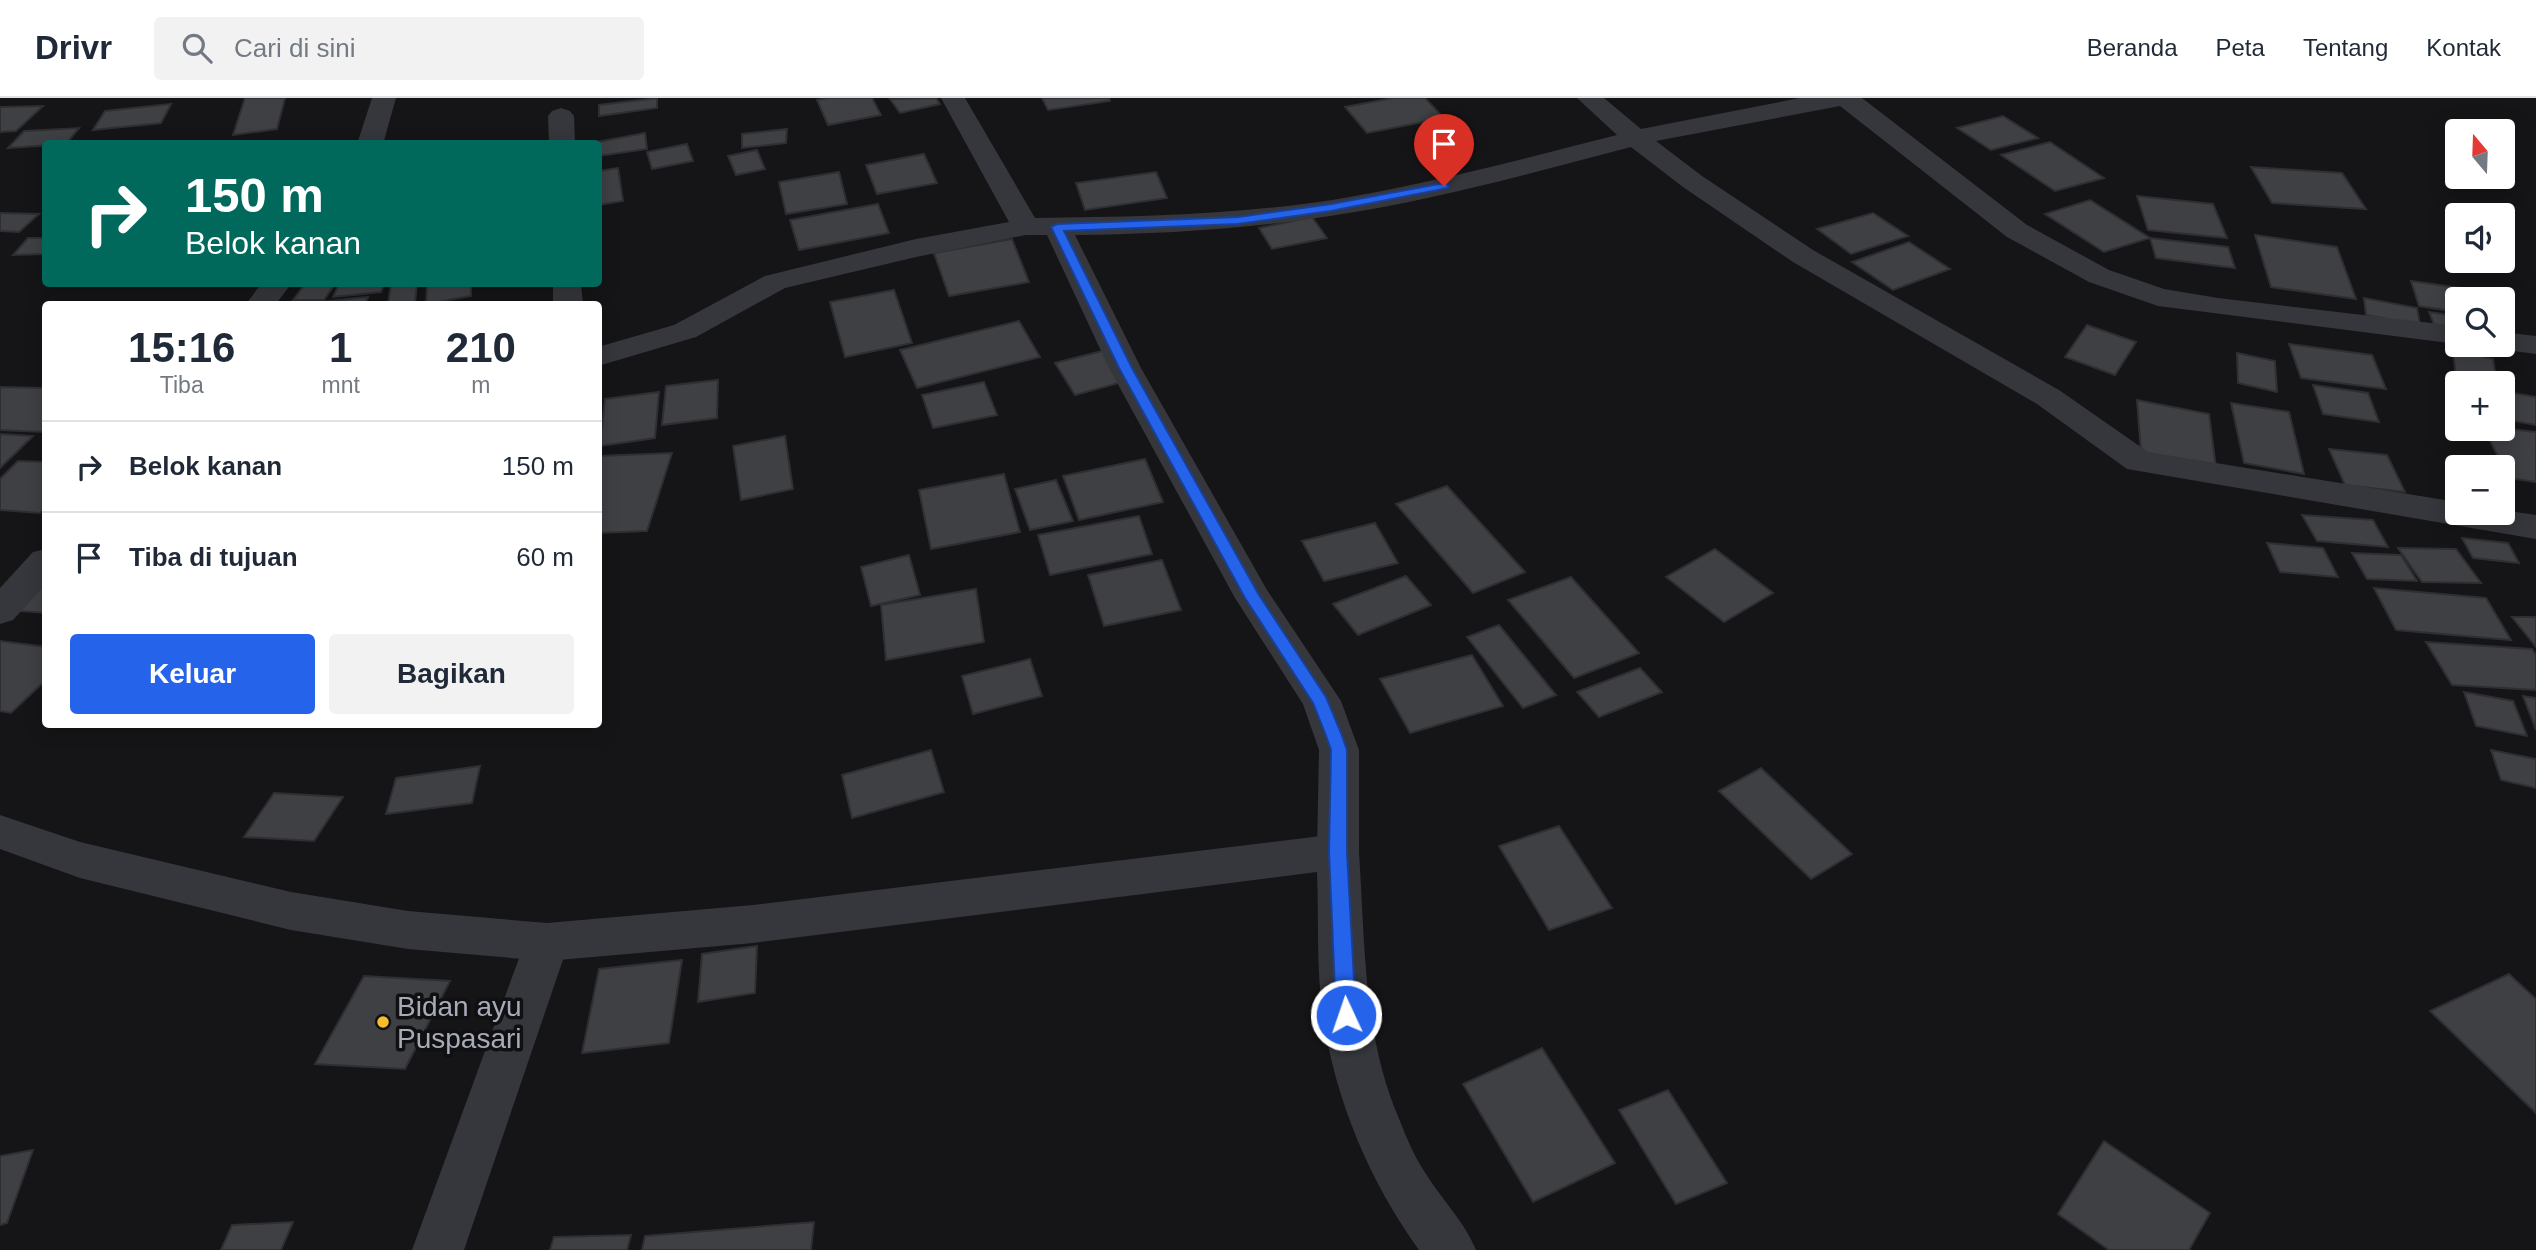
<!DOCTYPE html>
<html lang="id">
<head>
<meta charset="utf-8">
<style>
	:root { --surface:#fff; --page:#f2f2f3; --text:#1f2937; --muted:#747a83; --line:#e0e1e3; --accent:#2563eb }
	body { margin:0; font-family:Arial,sans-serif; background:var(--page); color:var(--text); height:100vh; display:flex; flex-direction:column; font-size:26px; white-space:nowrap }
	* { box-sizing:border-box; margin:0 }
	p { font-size:23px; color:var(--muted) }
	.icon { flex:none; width:38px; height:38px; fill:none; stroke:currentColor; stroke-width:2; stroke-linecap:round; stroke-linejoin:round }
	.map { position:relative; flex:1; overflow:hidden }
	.drawer { position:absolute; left:42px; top:203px; width:560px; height:427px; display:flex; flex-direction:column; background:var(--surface); border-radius:7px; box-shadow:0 4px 18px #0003 }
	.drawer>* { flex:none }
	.top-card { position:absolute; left:42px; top:42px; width:560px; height:147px; border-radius:7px; box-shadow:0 4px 18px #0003; background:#00695c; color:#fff; overflow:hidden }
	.needle { width:46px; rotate:341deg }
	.controls { position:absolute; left:2445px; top:21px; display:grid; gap:14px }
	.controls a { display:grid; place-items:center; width:70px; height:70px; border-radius:7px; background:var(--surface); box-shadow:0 4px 18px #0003; font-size:35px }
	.pin { position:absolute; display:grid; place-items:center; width:60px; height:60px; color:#fff; margin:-72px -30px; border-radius:50% 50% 50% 0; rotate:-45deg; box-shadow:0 0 7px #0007 }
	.pin .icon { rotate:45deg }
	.me { position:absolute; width:77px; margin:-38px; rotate:357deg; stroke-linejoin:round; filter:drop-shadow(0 0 5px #0008) }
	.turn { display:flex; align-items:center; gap:24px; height:147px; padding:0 28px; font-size:32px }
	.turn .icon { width:91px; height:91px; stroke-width:2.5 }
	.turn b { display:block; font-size:49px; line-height:60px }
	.eta { display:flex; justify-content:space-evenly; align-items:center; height:119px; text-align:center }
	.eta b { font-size:42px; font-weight:800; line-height:49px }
	.action { display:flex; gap:14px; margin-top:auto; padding:14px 28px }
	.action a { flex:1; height:80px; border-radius:7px; background:var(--accent); color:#fff; font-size:28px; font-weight:800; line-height:80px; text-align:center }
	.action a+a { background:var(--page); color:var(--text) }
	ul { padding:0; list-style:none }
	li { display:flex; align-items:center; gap:21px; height:91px; padding:0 28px; border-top:2px solid var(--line) }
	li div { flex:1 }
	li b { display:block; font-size:26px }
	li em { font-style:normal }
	header { display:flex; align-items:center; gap:42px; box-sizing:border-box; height:98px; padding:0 35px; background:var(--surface); border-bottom:2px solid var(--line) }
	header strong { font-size:33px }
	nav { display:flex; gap:38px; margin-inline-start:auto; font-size:24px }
	.search { width:490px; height:63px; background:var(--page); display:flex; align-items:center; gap:18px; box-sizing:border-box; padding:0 24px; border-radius:7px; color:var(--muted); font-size:26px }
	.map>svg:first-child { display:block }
	.building { fill:#3f4044; stroke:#2f2f33; stroke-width:2 }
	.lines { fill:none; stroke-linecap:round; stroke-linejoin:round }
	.minor { fill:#36373c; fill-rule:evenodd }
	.tertiary { fill:#36373c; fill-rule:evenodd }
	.route { fill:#2563eb; stroke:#184099; stroke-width:2 }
	.poi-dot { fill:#f7bd2d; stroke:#101012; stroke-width:2.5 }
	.labels { text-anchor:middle; stroke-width:7; stroke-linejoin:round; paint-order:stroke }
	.near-poi-label { font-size:28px; fill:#a7abb8; stroke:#101012; text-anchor:start }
</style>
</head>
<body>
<header>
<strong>Drivr</strong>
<div class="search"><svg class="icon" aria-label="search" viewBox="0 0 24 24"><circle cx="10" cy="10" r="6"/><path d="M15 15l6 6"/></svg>Cari di sini</div>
<nav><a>Beranda</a><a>Peta</a><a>Tentang</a><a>Kontak</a></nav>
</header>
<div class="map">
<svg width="2536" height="1152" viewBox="0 0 2536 1152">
	<rect width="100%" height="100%" fill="#151517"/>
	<g class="building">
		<path d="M245 0H285L277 31 233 37Z"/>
		<path d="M657 0V10L599 18V7Z"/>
		<path d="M827 0H872L881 17 828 27 817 2Z"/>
		<path d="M936 0 940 6 900 15 890 1Z"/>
		<path d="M1042 0H1109L1110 3 1048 12Z"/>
		<path d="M1393 0H1425L1444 20 1367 35 1345 9Z"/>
		<path d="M171 6 161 25 93 32 105 13Z"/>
		<path d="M43 8 16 33 0 34V9Z"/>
		<path d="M2003 18 2038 40 1991 52 1957 30Z"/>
		<path d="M79 30 66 46 8 50 24 33Z"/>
		<path d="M787 31 786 45 742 50V36Z"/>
		<path d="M645 35 647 51 598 58V46H587Z"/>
		<path d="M2050 44 2104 80 2055 93 2001 57Z"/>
		<path d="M687 46 693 63 652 71 647 54Z"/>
		<path d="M757 52 765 71 736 77 728 58Z"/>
		<path d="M924 56 937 85 877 96 866 67Z"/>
		<path d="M2251 69 2342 75 2366 111 2272 105Z"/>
		<path d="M618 70 623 103 598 107V73Z"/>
		<path d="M839 74 847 106 786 116 779 84Z"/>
		<path d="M1156 74 1167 100 1085 112 1076 85Z"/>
		<path d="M2137 98 2213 106 2227 140 2148 132Z"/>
		<path d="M2090 102 2150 140 2104 154 2045 116Z"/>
		<path d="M878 106 889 135 799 152 790 122Z"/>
		<path d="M0 115 39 116 19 134 0 133Z"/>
		<path d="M1873 115 1908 138 1851 156 1817 131Z"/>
		<path d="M1312 119 1327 140 1272 151 1259 130Z"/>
		<path d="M2255 137 2337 149 2356 201 2271 189Z"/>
		<path d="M28 140H46V156L13 157Z"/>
		<path d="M2150 140 2228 149 2235 170 2156 160Z"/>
		<path d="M1012 141 1029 184 949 198 934 155Z"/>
		<path d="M1909 144 1950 171 1893 192 1852 164Z"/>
		<path d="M2411 183 2460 190 2464 201H2457V214L2419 208Z"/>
		<path d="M305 186H335L324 202H293Z"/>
		<path d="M339 186H384L381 194 333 199Z"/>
		<path d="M391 186H417L415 206H388Z"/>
		<path d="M427 186H471V198L426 206Z"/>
		<path d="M894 192 912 245 845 259 830 204Z"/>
		<path d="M368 199 365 206H311V205Z"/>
		<path d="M2364 200 2417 210 2420 227 2366 217Z"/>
		<path d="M2429 214 2457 218V234L2436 231Z"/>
		<path d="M1019 223 1040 259 917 290 900 252Z"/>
		<path d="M2087 227 2136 244 2115 277 2065 259Z"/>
		<path d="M2289 246 2372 257 2386 291 2301 280Z"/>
		<path d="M1106 252 1126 283 1075 297 1055 265Z"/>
		<path d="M2453 252 2493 261 2497 285 2456 280Z"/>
		<path d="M2237 255 2275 263 2277 294 2238 285Z"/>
		<path d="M718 282 717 320 662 327 666 288Z"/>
		<path d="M984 284 997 317 933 330 922 297Z"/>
		<path d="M2313 287 2368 295 2379 324 2323 316Z"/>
		<path d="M0 289 46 290 44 334 0 332Z"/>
		<path d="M2502 293 2536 299V327L2502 321Z"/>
		<path d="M659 294 655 340 600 348 605 301Z"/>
		<path d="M2137 302 2209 316 2216 370 2141 355Z"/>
		<path d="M2231 305 2289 314 2304 376 2244 365Z"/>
		<path d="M2502 330 2536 334V384L2509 380 2484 331Z"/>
		<path d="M0 336 33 338 0 370Z"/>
		<path d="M785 338 793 391 741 402 733 348Z"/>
		<path d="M2329 351 2387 357 2405 394 2345 387Z"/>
		<path d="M672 355 647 433 598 435V358Z"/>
		<path d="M1145 361 1163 404 1079 422 1063 378Z"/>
		<path d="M18 363 46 364V409L40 415 0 412V381Z"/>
		<path d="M1004 376 1020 434 931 451 919 392Z"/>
		<path d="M1056 382 1073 423 1030 432 1015 391Z"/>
		<path d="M1447 388 1525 474 1473 495 1396 406Z"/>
		<path d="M2302 417 2373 422 2388 449 2317 443Z"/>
		<path d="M1139 418 1152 456 1050 477 1038 437Z"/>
		<path d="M1375 425 1398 465 1324 483 1302 443Z"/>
		<path d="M2462 440 2508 445 2519 465 2473 460Z"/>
		<path d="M2267 445 2323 450 2338 479 2280 474Z"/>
		<path d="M2398 450 2456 451 2481 485 2422 484Z"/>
		<path d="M1715 451 1773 495 1724 524 1666 479Z"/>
		<path d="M2352 455 2401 457 2417 483 2367 481Z"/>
		<path d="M909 457 920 497 871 508 861 469Z"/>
		<path d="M1162 462 1181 512 1104 528 1088 477Z"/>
		<path d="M1406 478 1431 507 1358 537 1333 506Z"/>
		<path d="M1571 479 1639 555 1574 580 1508 502Z"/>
		<path d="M46 484V515L19 513Z"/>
		<path d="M2374 490 2486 500 2511 542 2396 532Z"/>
		<path d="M976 491 984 544 886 562 881 507Z"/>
		<path d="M2512 519H2536V549Z"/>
		<path d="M1499 527 1556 597 1523 610 1467 539Z"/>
		<path d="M0 543 46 549V582L11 615 0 613Z"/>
		<path d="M2426 544 2532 551 2536 557V592L2452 587Z"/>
		<path d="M1472 557 1503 608 1410 635 1380 581Z"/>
		<path d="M1030 561 1042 598 973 616 962 578Z"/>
		<path d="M1640 570 1662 594 1599 619 1577 594Z"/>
		<path d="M2464 594 2513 603 2527 638 2476 628Z"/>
		<path d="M2523 598 2536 600V632Z"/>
		<path d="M931 652 944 694 852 720 842 677Z"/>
		<path d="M2491 652 2536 661V690L2501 682Z"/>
		<path d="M480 668 472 705 386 716 396 680Z"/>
		<path d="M1761 670 1852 756 1811 781 1719 693Z"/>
		<path d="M274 695 343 699 314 743 244 739Z"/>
		<path d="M1559 728 1612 810 1549 832 1499 748Z"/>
		<path d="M757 848 755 895 698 904 702 856Z"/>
		<path d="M682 862 669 945 582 955 599 871Z"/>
		<path d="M2509 876 2536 901V1015L2430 913Z"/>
		<path d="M364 878 450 883 405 971 315 966Z"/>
		<path d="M1542 950 1615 1065 1533 1104 1463 986Z"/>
		<path d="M1668 992 1727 1085 1676 1106 1619 1012Z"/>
		<path d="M2104 1043 2210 1115 2189 1152H2109L2058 1116Z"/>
		<path d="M33 1052 7 1125 0 1127V1058Z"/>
		<path d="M293 1124 281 1152H221L232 1127Z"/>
		<path d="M814 1124 811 1152H642L645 1138Z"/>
		<path d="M631 1137 627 1152H550L554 1139Z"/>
	</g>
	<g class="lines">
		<g class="minor">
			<path d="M372 0H396L383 46H357Z"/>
			<path d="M941 0H965L1035 120C1135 119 1233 117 1332 102 1428 86 1523 61 1617 37L1577 0H1604L1641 31 1800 0H1862L2027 127 2109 172 2164 191 2218 200 2457 228V246L2158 208 2089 184 2007 139 1840 8 1656 43 1702 78 1813 152 2059 292 2148 354 2457 404V415H2502V412L2536 417V441L2127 371 2037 306 1793 164 1683 89 1631 49C1532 75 1432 103 1330 118 1245 131 1161 136 1075 137L1141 270 1267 492 1341 603 1359 652V754L1353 766 1338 772 1323 766 1317 754 1319 652 1303 606 1235 500 1109 270 1047 137H1026L916 159 785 190 696 239 598 268V249L674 227 765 178 916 141 1009 124Z"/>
			<path d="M561 10 570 13 574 18 575 46H549L548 18 552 13Z"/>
			<path d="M261 186H291L276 206H246Z"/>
			<path d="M553 186H581L583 206H553Z"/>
			<path d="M2502 234 2536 238V256L2491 250 2489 247H2502Z"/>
			<path d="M46 451V486L13 522 0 526V490L33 454Z"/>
			<path d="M547 825 563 830 569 844 464 1152H412L525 844 531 830Z"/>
		</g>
		<path class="tertiary" d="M0 717 80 744 291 794 408 813 547 825 753 807 1338 736 1353 742 1359 754C1365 845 1363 939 1400 1023 1407 1041 1415 1060 1426 1076 1442 1102 1464 1123 1476 1152H1419C1370 1084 1335 1002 1323 918 1316 871 1319 821 1317 774L753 845 547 863 408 851 291 832 80 780 0 751Z"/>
	</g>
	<path class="route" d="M1444 85 1448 86V90L1331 113 1238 126 1064 133 1132 270 1259 497 1326 599 1341 635 1347 652V754L1356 917 1353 923 1346 925 1339 923 1336 917 1329 754 1331 652 1325 635 1313 605 1245 500 1119 270 1051 129 1057 126 1238 119 1331 106Z"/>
	<circle class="poi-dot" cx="383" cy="924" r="7"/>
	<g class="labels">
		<g class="near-poi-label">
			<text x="397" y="918">Bidan ayu<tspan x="397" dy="32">Puspasari</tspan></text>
		</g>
	</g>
</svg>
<div class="controls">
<a><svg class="needle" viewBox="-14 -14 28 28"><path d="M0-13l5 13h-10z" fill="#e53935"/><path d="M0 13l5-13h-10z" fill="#747a83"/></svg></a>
<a><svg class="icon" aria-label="sound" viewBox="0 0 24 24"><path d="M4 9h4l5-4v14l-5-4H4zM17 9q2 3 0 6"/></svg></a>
<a><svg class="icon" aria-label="search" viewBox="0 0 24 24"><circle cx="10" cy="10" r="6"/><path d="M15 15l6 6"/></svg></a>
<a>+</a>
<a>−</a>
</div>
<div class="pin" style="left:1444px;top:88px;background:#d93025"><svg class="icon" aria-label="arrive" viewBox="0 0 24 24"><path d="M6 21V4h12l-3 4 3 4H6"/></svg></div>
<svg class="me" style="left:1346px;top:917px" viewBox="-20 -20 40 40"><circle r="17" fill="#2563eb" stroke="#fff" stroke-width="3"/><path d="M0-11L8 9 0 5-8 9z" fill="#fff"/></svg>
<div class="top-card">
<div class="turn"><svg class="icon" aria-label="right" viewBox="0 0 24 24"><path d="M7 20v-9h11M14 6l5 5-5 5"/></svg><div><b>150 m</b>Belok kanan</div></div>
</div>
<section class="drawer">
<div class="eta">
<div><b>15:16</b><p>Tiba</p></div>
<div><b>1</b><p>mnt</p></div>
<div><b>210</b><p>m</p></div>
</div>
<ul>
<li><svg class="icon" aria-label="right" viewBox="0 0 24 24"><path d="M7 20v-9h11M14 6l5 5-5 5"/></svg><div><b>Belok kanan</b></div><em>150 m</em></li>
<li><svg class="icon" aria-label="arrive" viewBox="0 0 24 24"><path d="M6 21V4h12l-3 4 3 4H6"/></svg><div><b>Tiba di tujuan</b></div><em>60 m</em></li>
</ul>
<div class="action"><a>Keluar</a><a>Bagikan</a></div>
</section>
</div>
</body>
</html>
